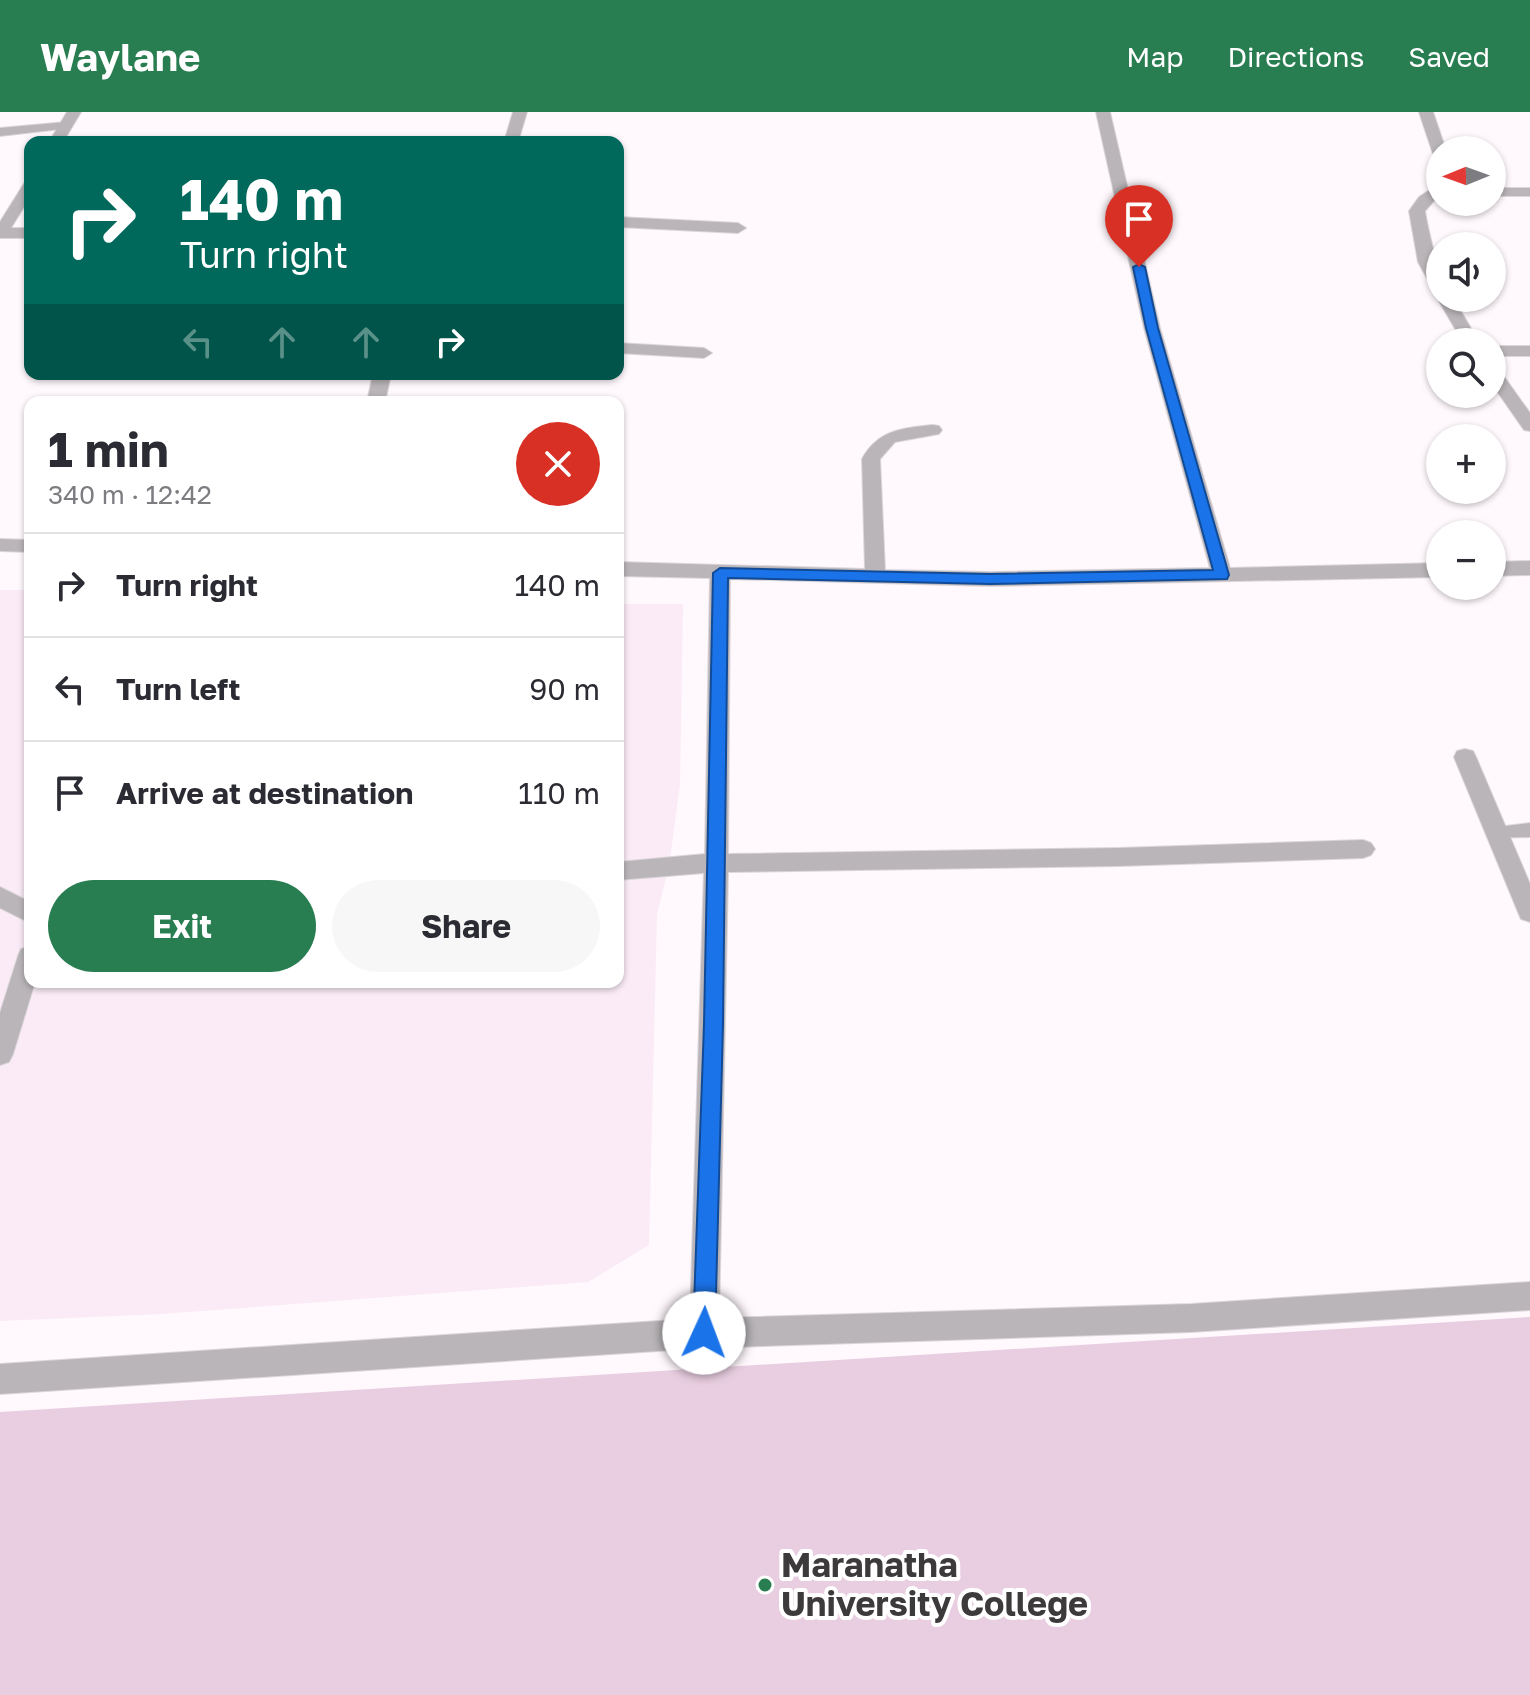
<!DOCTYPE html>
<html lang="en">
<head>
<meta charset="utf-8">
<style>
	:root { --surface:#fff; --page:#f7f7f7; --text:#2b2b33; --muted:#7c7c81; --line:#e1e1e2; --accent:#287e51 }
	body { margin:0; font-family:"Golos Text",sans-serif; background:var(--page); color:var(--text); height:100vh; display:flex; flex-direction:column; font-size:30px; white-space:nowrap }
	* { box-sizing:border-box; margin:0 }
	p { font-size:26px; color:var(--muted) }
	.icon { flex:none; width:44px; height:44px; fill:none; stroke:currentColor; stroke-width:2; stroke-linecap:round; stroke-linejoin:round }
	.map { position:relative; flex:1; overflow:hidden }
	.drawer { position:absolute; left:24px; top:284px; width:600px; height:592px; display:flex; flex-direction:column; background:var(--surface); border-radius:16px; box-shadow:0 2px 6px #0004 }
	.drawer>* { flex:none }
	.top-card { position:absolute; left:24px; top:24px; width:600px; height:244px; border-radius:16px; box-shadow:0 2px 6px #0004; background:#00695c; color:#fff; overflow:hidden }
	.needle { width:52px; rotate:269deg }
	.fabs { position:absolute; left:1426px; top:24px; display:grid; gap:16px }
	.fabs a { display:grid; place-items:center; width:80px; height:80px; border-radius:50%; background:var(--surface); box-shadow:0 2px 6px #0004; font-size:40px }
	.pin { position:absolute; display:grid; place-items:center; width:68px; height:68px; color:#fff; margin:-82px -34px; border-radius:50% 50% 50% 0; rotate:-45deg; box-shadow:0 0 8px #0007 }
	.pin .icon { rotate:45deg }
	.me { position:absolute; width:88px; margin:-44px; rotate:2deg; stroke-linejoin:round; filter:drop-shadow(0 0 6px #0008) }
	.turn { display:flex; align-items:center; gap:28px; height:168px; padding:0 24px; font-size:36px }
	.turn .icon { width:104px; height:104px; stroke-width:2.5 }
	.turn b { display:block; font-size:56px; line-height:68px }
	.lanes { display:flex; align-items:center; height:76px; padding:0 24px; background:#0003; justify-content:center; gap:40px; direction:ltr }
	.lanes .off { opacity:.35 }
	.round { display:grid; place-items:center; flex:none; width:84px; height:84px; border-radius:42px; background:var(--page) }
	.head { display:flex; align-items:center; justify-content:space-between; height:136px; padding:0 24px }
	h1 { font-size:48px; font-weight:700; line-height:60px }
	.primary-button { display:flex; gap:16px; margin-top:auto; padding:16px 24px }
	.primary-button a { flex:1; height:92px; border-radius:48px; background:var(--accent); color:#fff; font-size:32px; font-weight:700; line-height:92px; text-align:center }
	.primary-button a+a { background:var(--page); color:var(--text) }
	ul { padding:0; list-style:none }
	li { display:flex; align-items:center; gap:24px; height:104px; padding:0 24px; border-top:2px solid var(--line) }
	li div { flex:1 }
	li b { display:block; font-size:30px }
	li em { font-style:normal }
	header { display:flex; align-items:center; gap:48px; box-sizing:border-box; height:112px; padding:0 40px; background:var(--accent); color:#fff }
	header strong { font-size:38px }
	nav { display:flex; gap:44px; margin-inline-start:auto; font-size:28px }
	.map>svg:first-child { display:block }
	.built { fill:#faebf6 }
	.green { fill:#e9cee1 }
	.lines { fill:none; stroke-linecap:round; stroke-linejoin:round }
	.lane-casing { stroke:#dcd6da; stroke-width:2 }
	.street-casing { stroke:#dcd6da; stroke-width:2 }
	.lane { fill:#b9b5b8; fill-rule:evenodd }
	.street { fill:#b9b5b8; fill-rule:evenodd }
	.route { fill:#1a73e8; stroke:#114b97; stroke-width:2 }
	.poi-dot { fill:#287e51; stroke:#fff; stroke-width:3 }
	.labels { text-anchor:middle; stroke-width:8; stroke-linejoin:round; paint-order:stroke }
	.near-poi-label { font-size:34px; font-weight:bold; fill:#3d3a3c; stroke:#fff; text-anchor:start }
</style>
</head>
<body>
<header>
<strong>Waylane</strong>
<nav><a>Map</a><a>Directions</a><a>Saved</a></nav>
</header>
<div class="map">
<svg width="1530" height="1583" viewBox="0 0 1530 1583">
	<rect width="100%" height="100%" fill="#fff8fd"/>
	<path class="built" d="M0 478H30V870H618V492H683L680 672 669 755 657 802 649 1133 588 1170 161 1202 0 1209Z"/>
	<path class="green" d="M1530 1205V1583H0V1300Z"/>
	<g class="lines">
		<g class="lane-casing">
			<g id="lane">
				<path d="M66 10 72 14 70 16 0 24V16Z"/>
				<path d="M1530 711V725L1490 726 1487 721 1490 716Z"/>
			</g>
		</g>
		<g class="street-casing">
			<g id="street">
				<path d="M67 0H81L63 30H49Z"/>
				<path d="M513 0H527L518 30H504Z"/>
				<path d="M1096 0H1110L1160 216 1230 456 1440 451V465L990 474 730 467 728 742 1119 736 1363 728 1371 731 1375 737 1371 743 1363 746 1119 754 728 760 719 1206 1191 1192 1530 1170V1198L1191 1220 704 1236 0 1282V1252L690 1207 704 761 618 768V750L705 742 710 466 618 464V450L865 457 862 347C878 318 902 316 933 313L939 314 942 318 939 322 895 330 880 347 885 458 990 460 1210 456 1144 216Z"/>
				<path d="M1419 0H1433L1446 38H1440V46L1433 42Z"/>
				<path d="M30 69V85L11 116H30V126H0V110L25 70Z"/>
				<path d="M1440 71V82L1425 99C1429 126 1440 155 1440 181L1434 179 1418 150 1409 99 1419 85Z"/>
				<rect x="1492" y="76" width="38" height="8"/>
				<path d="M618 105 738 111 746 116 738 121 618 115Z"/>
				<path d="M1440 182V186H1453L1479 230H1463L1437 186Z"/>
				<path d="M618 231 704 236 712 241 704 246 618 241Z"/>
				<rect x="1492" y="234" width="38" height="10"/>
				<path d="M1492 255 1498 256 1530 301V319L1524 318 1492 272Z"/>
				<path d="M373 262H391L385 290H367Z"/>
				<path d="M0 427 30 428V440L0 439Z"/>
				<path d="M1530 449V463L1492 464V450Z"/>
				<path d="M1465 637 1473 639 1476 645 1530 772V810L1521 807 1518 800 1454 645 1457 639Z"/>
				<path d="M0 775 30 790V811L0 796Z"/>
				<path d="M30 834V870H35L13 942 9 950 0 953V901L18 844 21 837Z"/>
			</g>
		</g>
		<use href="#lane" class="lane"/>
		<use href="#street" class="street"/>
	</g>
	<path class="route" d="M1139 152 1145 155 1158 216 1229 463 1227 467 990 472 728 466 723 912 715 1221 712 1229 704 1232 696 1229 693 1221 704 912 713 461 720 456 990 462 1213 458 1146 216 1133 155Z"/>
	<circle class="poi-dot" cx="765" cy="1473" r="8"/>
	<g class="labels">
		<g class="near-poi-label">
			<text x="781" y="1465">Maranatha<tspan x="781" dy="39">University College</tspan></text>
		</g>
	</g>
</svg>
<div class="fabs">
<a><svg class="needle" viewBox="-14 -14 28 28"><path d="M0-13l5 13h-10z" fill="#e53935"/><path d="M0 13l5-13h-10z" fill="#7c7c81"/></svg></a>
<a><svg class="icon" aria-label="sound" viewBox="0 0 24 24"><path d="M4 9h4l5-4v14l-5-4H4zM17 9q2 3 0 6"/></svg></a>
<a><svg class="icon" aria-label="search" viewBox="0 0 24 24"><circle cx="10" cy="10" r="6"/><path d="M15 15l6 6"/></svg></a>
<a>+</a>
<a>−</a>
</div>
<div class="pin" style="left:1139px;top:155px;background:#d93025"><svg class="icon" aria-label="arrive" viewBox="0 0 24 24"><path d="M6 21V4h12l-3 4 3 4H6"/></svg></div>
<svg class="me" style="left:704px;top:1221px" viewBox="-20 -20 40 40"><circle r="19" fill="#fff"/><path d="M0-13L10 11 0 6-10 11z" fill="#1a73e8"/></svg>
<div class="top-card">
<div class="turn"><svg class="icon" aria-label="right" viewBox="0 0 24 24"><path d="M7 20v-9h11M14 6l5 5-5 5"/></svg><div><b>140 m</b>Turn right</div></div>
<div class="lanes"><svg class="icon off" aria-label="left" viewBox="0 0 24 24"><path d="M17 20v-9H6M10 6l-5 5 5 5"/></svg><svg class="icon off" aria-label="ahead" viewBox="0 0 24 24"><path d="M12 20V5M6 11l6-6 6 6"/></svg><svg class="icon off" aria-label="ahead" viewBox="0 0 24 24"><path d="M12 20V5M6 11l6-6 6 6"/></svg><svg class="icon" aria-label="right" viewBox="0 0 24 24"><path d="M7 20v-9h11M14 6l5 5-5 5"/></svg></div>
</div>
<section class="drawer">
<div class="head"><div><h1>1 min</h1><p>340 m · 12:42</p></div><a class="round" style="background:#d93025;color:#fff"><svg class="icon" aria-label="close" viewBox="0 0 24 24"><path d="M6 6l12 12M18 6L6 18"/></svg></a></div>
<ul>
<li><svg class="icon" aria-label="right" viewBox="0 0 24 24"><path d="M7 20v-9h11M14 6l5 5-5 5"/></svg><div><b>Turn right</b></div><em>140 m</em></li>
<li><svg class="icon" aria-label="left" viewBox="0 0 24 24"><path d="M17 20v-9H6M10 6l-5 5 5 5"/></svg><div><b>Turn left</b></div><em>90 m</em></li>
<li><svg class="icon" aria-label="arrive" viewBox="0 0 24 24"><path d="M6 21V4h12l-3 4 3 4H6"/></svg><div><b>Arrive at destination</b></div><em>110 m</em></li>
</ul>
<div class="primary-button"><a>Exit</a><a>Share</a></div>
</section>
</div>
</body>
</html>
